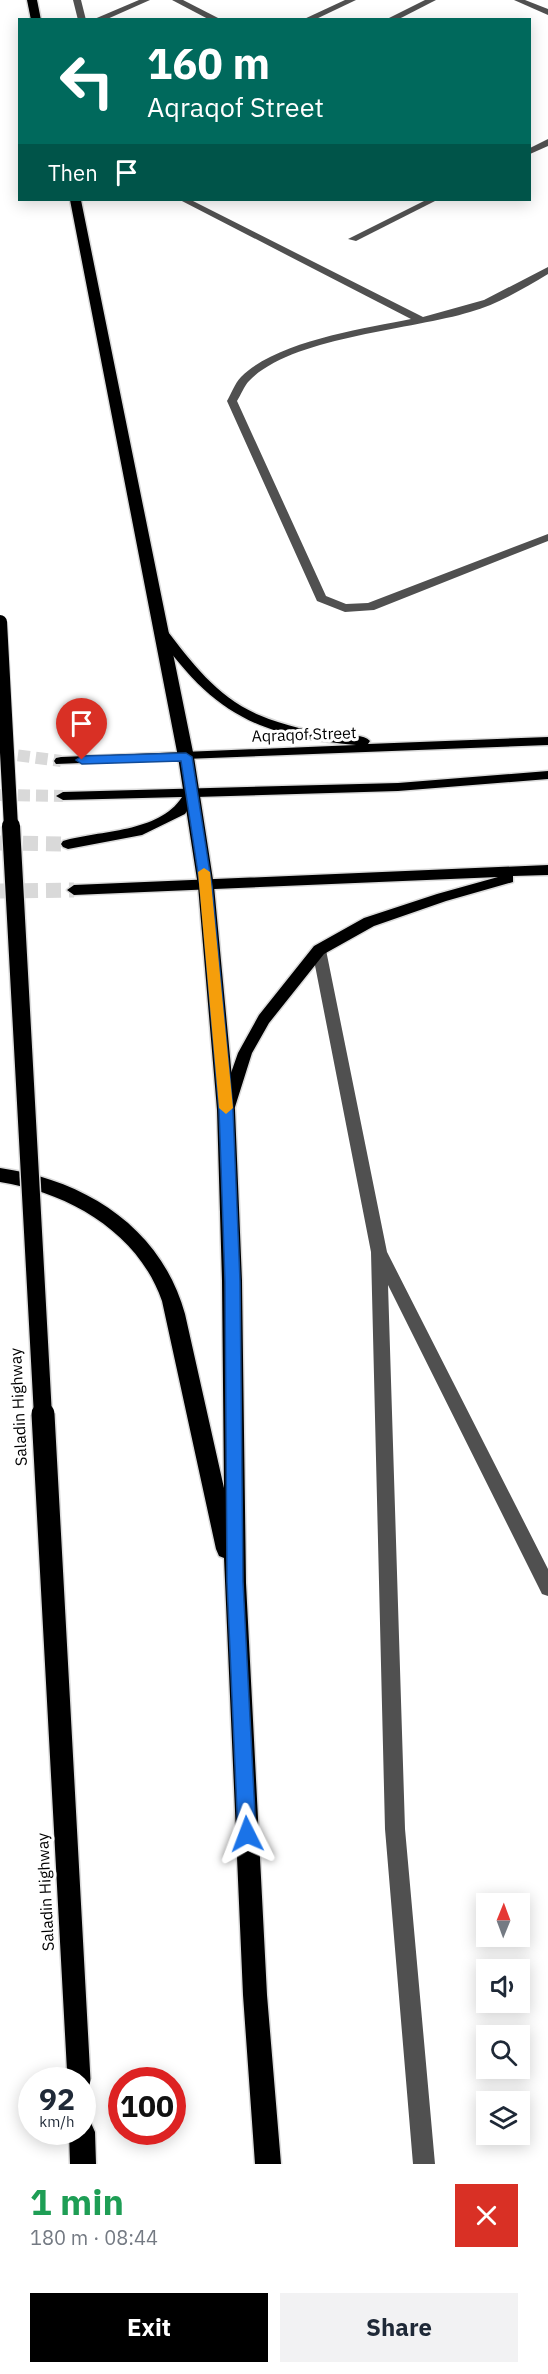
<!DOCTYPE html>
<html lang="en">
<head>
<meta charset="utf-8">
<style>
	:root { --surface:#fff; --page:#f2f2f3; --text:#1f2937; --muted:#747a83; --accent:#000 }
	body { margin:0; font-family:"IBM Plex Sans",sans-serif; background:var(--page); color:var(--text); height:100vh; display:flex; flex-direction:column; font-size:22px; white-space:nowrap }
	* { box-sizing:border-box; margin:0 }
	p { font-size:20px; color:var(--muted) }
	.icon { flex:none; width:33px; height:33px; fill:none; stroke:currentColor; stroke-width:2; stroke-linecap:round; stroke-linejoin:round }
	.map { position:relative; height:2164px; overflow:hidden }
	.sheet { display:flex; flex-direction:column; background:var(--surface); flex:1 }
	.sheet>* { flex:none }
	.hud { position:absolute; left:18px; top:18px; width:513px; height:183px; border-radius:0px; box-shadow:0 3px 15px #0003; background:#00695c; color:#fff; overflow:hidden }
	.needle { width:39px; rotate:1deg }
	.buttons { position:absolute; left:476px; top:1893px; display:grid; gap:12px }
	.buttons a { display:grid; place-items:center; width:54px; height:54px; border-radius:0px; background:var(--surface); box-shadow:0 3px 15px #0003; font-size:30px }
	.speed { position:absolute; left:18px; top:2067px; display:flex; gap:12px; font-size:30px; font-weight:700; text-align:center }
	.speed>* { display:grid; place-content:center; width:78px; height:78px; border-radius:50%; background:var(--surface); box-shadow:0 3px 15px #0003; line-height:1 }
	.speed small { font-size:15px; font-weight:400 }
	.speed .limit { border:9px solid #d22; background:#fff; color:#111 }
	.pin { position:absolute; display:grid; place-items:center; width:51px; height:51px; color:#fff; margin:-62px -26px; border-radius:50% 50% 50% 0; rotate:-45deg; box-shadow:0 0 6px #0007 }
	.pin .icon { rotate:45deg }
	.me { position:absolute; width:66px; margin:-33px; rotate:357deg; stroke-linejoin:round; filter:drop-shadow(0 0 4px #0008) }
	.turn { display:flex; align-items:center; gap:21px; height:126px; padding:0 30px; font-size:27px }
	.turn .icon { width:78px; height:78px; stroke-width:2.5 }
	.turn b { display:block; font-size:42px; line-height:51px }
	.then { display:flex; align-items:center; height:57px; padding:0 30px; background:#0003; gap:12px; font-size:22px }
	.round { display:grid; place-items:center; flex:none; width:63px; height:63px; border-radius:0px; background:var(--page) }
	.overview { display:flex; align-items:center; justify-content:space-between; height:102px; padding:0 30px }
	h1 { font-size:36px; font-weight:800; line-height:45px; color:#1e9e55 }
	.cta { display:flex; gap:12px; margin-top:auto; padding:12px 30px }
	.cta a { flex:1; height:69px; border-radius:0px; background:var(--accent); color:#fff; font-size:24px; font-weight:800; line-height:69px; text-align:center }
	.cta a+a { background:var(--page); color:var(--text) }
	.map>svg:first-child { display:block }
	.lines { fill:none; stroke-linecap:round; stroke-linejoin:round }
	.major-tunnel-far1 { stroke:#d9d9d9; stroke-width:12; stroke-dasharray:12 6; stroke-linecap:butt }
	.major-tunnel { stroke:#d9d9d9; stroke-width:15; stroke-dasharray:15 8; stroke-linecap:butt }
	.major-casing { stroke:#dbdbdb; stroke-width:3 }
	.highway-casing { stroke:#dbdbdb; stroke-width:3 }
	.minor { fill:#505050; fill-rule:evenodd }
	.major { fill:#000; fill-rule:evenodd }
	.highway { fill:#000; fill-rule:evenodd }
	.highway-bridge-far2-casing { stroke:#dbdbdb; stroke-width:16; stroke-linecap:butt }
	.highway-bridge-far1-casing { stroke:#dbdbdb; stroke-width:21; stroke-linecap:butt }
	.highway-bridge-casing { stroke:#dbdbdb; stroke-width:26; stroke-linecap:butt }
	.highway-bridge-far2 { stroke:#000; stroke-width:14 }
	.highway-bridge-far1 { stroke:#000; stroke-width:18 }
	.highway-bridge { stroke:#000; stroke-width:23 }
	.route { fill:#1a73e8; stroke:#114b97; stroke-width:1.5 }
	.slow { fill:#f59e0b }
	.labels { text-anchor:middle; stroke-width:6; stroke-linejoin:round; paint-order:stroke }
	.street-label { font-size:16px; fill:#000; stroke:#fff }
</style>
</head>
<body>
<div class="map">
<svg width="548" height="2164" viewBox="0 0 548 2164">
	<rect width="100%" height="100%" fill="#fff"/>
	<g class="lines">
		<g class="major-tunnel-far1">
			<path d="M0 753 61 761"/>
			<path d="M0 795 63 796"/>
		</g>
		<g class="major-tunnel">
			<path d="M0 843 68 844"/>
			<path d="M0 891 74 890"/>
		</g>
		<g class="major-casing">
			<g id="major">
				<path d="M161 627 165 628C193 664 217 697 259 715 285 726 312 732 340 735 349 736 364 734 370 741L368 744 548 737V745L56 764 54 761 56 758 61 757 356 745C257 736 212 713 155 631Z"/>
				<path d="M548 771V779L398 791 196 797 185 814 142 835 68 849 63 847 61 844 63 841C100 830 159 833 182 797L63 800 56 796 63 792 398 783Z"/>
				<path d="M548 865V875L513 876V882L446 901 374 926 324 954 269 1023 252 1053 235 1107 232 1111H222L219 1107 238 1053 259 1015 314 946 364 918 437 894 498 877 74 895 67 890 74 885Z"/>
			</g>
		</g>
		<g class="highway-casing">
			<g id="highway">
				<path d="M27 0H37L41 20H31Z"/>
				<path d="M70 200H81L194 757 214 886 235 1110 242 1281 246 1583 267 1995 281 2164H255L243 1995 224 1558 219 1556 216 1549 162 1301C138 1232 69 1193 0 1182V1168C85 1180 161 1227 185 1314L224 1488 222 1281 217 1110 198 886 178 757Z"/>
				<path d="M82 2119 91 2123 95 2132 96 2164H70L69 2132H82Z"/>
			</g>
		</g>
		<g class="minor">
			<path d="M73 0H81L86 20H78Z"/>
			<path d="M139 0H150L105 20H92Z"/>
			<path d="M172 0H183L222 20H210Z"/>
			<path d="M345 0H356L314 20H302Z"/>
			<path d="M425 0H436L397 20H385Z"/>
			<path d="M514 0H525L548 9V15Z"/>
			<path d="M548 139V146L530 154V148Z"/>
			<path d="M180 200H191L423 317 484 300 548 267V274C523 289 498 304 470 312 411 330 291 337 249 381 244 386 241 395 237 401L326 596 346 604 368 603 548 534V541L374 610 345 612 317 601 227 401C231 394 235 383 241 377 277 341 362 329 411 319Z"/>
			<path d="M426 200H437L356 241 348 239Z"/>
			<path d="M319 945 326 950 387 1252 548 1569V1596L542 1594 388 1285 405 1829 435 2164H413L385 1829 371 1252 312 950Z"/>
		</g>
		<use href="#major" class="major"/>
		<use href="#highway" class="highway"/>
		<g class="highway-bridge-far2-casing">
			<path id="highway-bridge-far2" d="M0 622 11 827"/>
		</g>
		<g class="highway-bridge-far1-casing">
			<path id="highway-bridge-far1" d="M11 826 43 1416"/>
		</g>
		<g class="highway-bridge-casing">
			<path id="highway-bridge" d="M43 1414 79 2080"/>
		</g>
		<use href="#highway-bridge-far2" class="highway-bridge-far2"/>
		<use href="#highway-bridge-far1" class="highway-bridge-far1"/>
		<use href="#highway-bridge" class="highway-bridge"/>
	</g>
	<path class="route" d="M186 753 192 757 212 886 233 1110 240 1281 243 1582 256 1834 254 1841 247 1843 241 1841 238 1834 227 1582 225 1281 219 1110 200 886 181 761 82 764 76 760 82 756Z"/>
	<path class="slow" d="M204 868 210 872 233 1108 226 1114 219 1108 198 872Z"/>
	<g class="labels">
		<g class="street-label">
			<text transform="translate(304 734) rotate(-2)" y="6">Aqraqof Street</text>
			<text transform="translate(18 1407) rotate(-93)" y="6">Saladin Highway</text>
			<text transform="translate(45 1892) rotate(-93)" y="6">Saladin Highway</text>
		</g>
	</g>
</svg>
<div class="buttons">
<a><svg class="needle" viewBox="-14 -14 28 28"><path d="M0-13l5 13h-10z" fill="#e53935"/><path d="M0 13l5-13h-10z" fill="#747a83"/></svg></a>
<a><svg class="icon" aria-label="sound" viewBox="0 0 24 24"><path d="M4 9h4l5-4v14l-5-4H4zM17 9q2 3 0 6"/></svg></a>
<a><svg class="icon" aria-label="search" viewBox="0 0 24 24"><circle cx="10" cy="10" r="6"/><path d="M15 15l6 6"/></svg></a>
<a><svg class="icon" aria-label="layers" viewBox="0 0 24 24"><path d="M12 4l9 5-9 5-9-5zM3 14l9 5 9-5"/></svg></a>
</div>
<div class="speed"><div>92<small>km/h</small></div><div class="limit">100</div></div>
<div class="pin" style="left:82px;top:760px;background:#d93025"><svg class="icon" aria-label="arrive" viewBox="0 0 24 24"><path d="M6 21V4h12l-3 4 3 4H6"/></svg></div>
<svg class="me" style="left:247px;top:1834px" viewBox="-20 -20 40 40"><path d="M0-17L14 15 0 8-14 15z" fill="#1a73e8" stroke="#fff" stroke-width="4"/></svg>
<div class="hud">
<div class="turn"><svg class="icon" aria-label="left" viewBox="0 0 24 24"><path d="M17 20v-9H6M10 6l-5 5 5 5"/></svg><div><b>160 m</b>Aqraqof Street</div></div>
<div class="then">Then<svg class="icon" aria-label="arrive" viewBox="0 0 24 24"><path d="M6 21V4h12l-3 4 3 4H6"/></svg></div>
</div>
</div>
<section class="sheet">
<div class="overview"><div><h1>1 min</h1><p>180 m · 08:44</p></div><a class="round" style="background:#d93025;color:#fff"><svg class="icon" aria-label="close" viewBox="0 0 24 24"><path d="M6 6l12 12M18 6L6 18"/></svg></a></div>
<div class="cta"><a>Exit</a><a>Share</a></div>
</section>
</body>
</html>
